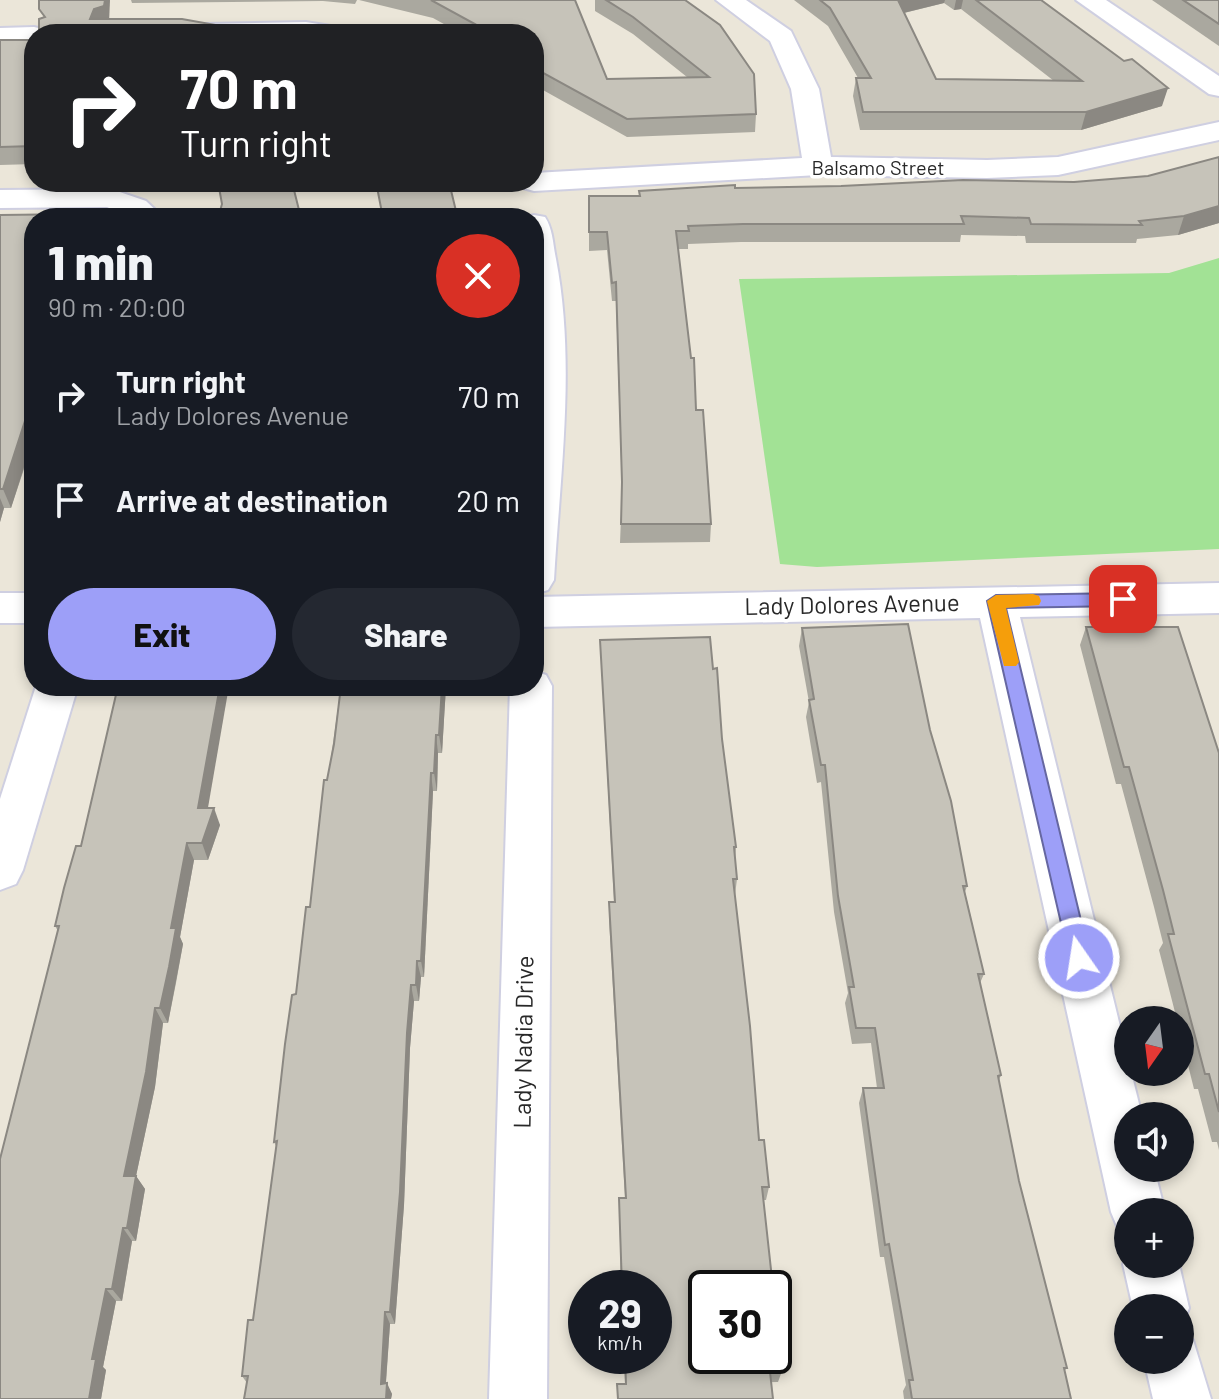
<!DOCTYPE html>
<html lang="en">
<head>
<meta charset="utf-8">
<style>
	:root { --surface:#171b24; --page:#242831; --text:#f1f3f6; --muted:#9ea1a6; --accent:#9d9ff8 }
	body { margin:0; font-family:Barlow,sans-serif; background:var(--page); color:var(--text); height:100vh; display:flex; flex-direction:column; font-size:30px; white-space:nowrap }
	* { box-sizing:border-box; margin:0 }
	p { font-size:26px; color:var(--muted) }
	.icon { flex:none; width:44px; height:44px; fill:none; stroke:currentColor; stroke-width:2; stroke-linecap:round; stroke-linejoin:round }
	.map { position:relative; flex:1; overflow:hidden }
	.details { position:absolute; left:24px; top:208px; width:520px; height:488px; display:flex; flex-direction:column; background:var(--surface); border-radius:32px; box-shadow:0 4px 12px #0003 }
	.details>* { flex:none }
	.guide { position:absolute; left:24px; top:24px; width:520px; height:168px; border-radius:32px; box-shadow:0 4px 12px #0003; background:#202124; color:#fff; overflow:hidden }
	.needle { width:52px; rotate:194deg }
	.buttons { position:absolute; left:1114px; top:1006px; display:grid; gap:16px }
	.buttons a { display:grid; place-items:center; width:80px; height:80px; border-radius:50%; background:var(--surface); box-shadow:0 4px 12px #0003; font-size:40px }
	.speed { position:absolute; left:568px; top:1270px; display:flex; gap:16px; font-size:40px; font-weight:700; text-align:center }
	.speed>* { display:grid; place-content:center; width:104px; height:104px; border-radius:50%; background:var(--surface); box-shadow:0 4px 12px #0003; line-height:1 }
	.speed small { font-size:20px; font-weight:400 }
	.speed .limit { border:4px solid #111; border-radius:12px; background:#fff; color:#111 }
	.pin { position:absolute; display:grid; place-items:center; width:68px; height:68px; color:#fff; margin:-34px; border-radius:16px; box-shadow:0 4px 12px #0006 }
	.me { position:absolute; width:88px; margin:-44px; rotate:347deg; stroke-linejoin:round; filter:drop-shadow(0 0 6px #0008) }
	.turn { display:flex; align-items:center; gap:28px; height:168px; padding:0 24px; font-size:36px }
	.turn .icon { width:104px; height:104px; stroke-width:2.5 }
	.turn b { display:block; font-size:56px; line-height:68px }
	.round { display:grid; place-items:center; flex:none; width:84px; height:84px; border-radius:42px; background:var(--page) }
	.headline { display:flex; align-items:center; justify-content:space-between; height:136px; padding:0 24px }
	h1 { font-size:48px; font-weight:800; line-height:60px }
	.button { display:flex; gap:16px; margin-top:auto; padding:16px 24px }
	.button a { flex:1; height:92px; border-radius:48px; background:var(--accent); color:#111; font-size:32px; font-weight:800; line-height:92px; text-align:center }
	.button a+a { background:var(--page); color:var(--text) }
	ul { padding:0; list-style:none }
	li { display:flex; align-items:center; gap:24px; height:104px; padding:0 24px }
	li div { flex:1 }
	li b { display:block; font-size:30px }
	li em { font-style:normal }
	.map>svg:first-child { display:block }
	.green { fill:#a2e295 }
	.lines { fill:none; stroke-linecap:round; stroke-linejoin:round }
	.minor-casing { stroke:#cfcfe1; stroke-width:4 }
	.minor { fill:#fff; fill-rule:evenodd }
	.wall { fill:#aaa89f; fill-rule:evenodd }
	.shaded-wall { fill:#8b8882 }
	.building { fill:#c6c3b9; stroke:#8b8882; stroke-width:2 }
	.route { fill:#9d9ff8; stroke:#6667a1; stroke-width:2 }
	.slow { fill:#f59e0b }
	.labels { text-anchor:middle; stroke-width:7; stroke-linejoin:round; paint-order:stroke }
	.far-street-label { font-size:20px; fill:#282828; stroke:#fff }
	.street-label { font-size:24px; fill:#282828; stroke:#fff }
</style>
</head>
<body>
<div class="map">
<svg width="1219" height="1399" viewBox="0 0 1219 1399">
	<rect width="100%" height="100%" fill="#ebe6d9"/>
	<path class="green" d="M1219 258V549L817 567 780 564 739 279 1169 273Z"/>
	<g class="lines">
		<g class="minor-casing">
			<g id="minor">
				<path d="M716 0H746L791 31 819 89 831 157 987 160 1058 157 1219 122V140L1058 175 987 178 818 175 534 191 523 188 519 182H534V173L802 158 791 89 770 41Z"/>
				<path d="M1076 0H1106L1219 76V96L1209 94Z"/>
				<path d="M306 22 343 28 347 34H97L101 28 110 26Z"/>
				<path d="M34 27 43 29 47 34H34V43L0 44V28Z"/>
				<path d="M111 189 146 201 164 218H130L107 207 0 208V190Z"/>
				<path d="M534 215 545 217C553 229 553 245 556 259 576 363 560 475 554 580L548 590 534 594V218H523Z"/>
				<path d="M1219 583V613L1020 617 1128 1059V1072H1131L1142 1116H1128V1168H1154L1165 1212H1128V1235L1119 1231 1111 1212 980 618 534 627V597Z"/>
				<rect x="0" y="593" width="34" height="30"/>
				<path d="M534 671 546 675 552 686 547 1399H489L510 686H534Z"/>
				<path d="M36 686H78L23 870 16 884 0 890V799Z"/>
				<path d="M1128 1253V1264H1179L1189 1308 1181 1328 1180 1308H1133L1123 1264Z"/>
				<path d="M1180 1334 1193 1340 1211 1399H1153L1144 1360H1180Z"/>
			</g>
		</g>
		<use href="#minor" class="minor"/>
	</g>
	<g class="wall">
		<path d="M131 0H357L355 4 323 1 132 3Z"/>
		<path d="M359 0H575L607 79 687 77 633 34 595 11V0H685L756 114 755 132 627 137 534 85V34H462L433 18Z"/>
		<path d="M794 0H1041L1162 106 1081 130H860L853 96 856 78H858L828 26ZM944 3 954 10 961 9 1054 81 936 79 904 13Z"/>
		<path d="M1152 0H1219V46Z"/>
		<path d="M0 40H34V164L0 165Z"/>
		<path d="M1219 157V223L1178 235 1137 239 1136 243H1026L1025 236 961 235 960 242H741L688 244V249H678L696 410 711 524 710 542 620 543 622 493 616 301H612L607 250 589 251V196H639L735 188 1074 182 1148 176Z"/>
		<path d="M0 215 24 469 11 508H4L0 522Z"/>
		<path d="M1086 627 1219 753V1150L1217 1142H1212L1198 1089H1194L1180 1033V1020H1177L1159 950 1163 943 1154 907 1121 784H1116L1080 645Z"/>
		<path d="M802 628 930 730 967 886 965 892 984 974 980 983 1001 1075 999 1080 1019 1181 1067 1368 1064 1371 1071 1399H904L903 1391 906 1385 884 1257H880L859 1103 863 1088H877L871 1043 852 1044 845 1003 848 993 834 912 821 782 817 783 806 717 809 702 799 646Z"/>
		<path d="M600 640 722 739 736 847 735 859 737 879 735 895 759 1140 769 1187 766 1200H763L782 1371 778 1382 625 1384 624 1356H654V1288H621L619 1198H625L609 919V902H614Z"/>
		<path d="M341 686H446L442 753H438L437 791H433L424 977H421L419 1001H414L410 1048 404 1205 395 1324H390L386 1383 392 1394 391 1399H244L247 1383 242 1376 253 1320 276 1146 274 1142 310 907Z"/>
		<path d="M208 808 220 825 208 860H194L180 937 183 944 176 983 168 1023H163L155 1087 136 1176 145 1189 136 1241H132L122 1301H116L103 1367 106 1370 101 1399H0L58 931 55 926 81 846Z"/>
	</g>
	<g class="shaded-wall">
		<path d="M105 0H110L109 23 90 19 94 9Z"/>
		<path d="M897 0H945L944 3 895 15Z"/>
		<path d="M956 0H963L961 9 954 10Z"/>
		<path d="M1168 88 1162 106 1081 130 1086 112Z"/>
		<path d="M1219 206V223L1178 235 1184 216Z"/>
		<path d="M34 393V436L11 508 3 489Z"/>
		<path d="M0 498 4 508 0 522Z"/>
		<path d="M220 686H229L205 825 198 808Z"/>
		<path d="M442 686H446L442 753 439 735Z"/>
		<path d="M436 735 438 753 437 791 434 773Z"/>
		<path d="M431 773 433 791 424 977 421 961Z"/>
		<path d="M214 808 220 825 208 860 202 843Z"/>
		<path d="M187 843 194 860 180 937 183 944 168 1023 160 1008 171 928Z"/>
		<path d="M417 961 421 977 419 1001 416 985Z"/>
		<path d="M411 985 414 1001 410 1048 404 1205 395 1324 390 1312 407 1033Z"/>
		<path d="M155 1008 163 1023 155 1087 136 1176 145 1189 136 1241 127 1228 124 1176Z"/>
		<path d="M123 1228 132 1241 122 1301 112 1289Z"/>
		<path d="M106 1289 116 1301 103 1367 106 1370 101 1399H89L92 1359Z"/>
		<path d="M385 1312 390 1324 385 1394 381 1384Z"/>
		<path d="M387 1383 392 1394 391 1399H386Z"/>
	</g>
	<g class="building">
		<path d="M39 0H105L104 6 94 9 90 19H182L266 34H39V19L45 17 39 9Z"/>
		<path d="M431 0H575L607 79 709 77 633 17 606 0H685L720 25 754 74 756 114 627 119 534 68V34H493Z"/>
		<path d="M820 0H898L936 79 1082 81 976 0H1041L1124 61 1132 59 1168 88 1086 112H863L856 78H871L830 8Z"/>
		<path d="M1183 0H1219V24Z"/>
		<path d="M0 40H34V146L0 147Z"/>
		<path d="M1219 157V206L1184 216 1139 221 1142 225 1031 224 1029 218 961 216 964 224H743L688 226 689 231H676L691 358H694L696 410H703L711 524H621L622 482 616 282 612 283 607 232H589V196H640L639 191 735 185V188L841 186 963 180 1074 182 1148 176Z"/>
		<path d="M218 182H292L301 218H218L222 204Z"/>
		<path d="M376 182H449L456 211H459L461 218H383Z"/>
		<path d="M82 214 81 218H34V393L3 489H0V215Z"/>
		<path d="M908 624 930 730 951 801 967 886H963L984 974H978L1001 1075 998 1076 1019 1181 1067 1368H1064L1071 1399H912L909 1380H913L889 1244 885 1245 863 1088H884L875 1028H856L849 987H854L838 896 825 765H821L809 700 814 699 802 628Z"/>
		<path d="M1086 627H1178L1219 753V1112L1209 1074H1205L1168 934H1174L1163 890 1129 767H1124Z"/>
		<path d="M710 637 713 669 717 668 722 739 736 847H734L737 879H733L750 1026 759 1140H764L769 1187H762L773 1288H706V1356H774V1300L782 1371 770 1372 773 1399H618L617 1384H626L625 1356H654V1288H622L619 1198H626L609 902H615L600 640Z"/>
		<path d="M118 686H220L198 808H214L202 843H187L171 928H176L169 967 160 1008H155L146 1072 124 1176H136L127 1228H123L112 1289H106L92 1359H96L89 1399H0V1159L59 926H55L64 888 76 846H81Z"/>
		<path d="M341 686H442L439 735H436L434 773H431L421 961H417L416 985H411L407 1033 400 1192 390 1312H385L381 1384 387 1383 386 1399H244L248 1376H242L248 1320H253L277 1141 274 1142 285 1044 292 995 296 994 306 907H310L324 780H327L334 744Z"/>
	</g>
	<path class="route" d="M1123 593 1132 599 1123 606 1006 608 1090 958 1087 965 1079 968 1072 965 1069 958 987 601 996 595Z"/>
	<path class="slow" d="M1033 594 1039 596 1041 601 1039 605 1006 608 1019 662 1016 666H1004L987 601 996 595Z"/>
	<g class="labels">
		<g class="far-street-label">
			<text x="878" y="175">Balsamo Street</text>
		</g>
		<g class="street-label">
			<text transform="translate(852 605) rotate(-1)" y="8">Lady Dolores Avenue</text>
			<text transform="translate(524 1042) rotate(-89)" y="8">Lady Nadia Drive</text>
		</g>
	</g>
</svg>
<div class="buttons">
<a><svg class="needle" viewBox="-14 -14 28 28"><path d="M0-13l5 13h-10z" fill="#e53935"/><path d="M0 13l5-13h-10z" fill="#9ea1a6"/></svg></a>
<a><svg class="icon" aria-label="sound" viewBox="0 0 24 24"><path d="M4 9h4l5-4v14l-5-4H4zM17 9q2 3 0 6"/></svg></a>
<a>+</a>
<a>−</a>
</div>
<div class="speed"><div>29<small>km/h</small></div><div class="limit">30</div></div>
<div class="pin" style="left:1123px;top:599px;background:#d93025"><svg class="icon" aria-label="arrive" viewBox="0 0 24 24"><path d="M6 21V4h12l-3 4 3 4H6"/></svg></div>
<svg class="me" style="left:1079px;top:958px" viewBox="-20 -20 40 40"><circle r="17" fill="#9d9ff8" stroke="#fff" stroke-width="3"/><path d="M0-11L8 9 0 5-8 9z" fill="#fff"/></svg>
<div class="guide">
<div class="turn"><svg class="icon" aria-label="right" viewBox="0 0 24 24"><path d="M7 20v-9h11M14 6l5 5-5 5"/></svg><div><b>70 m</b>Turn right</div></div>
</div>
<section class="details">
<div class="headline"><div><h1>1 min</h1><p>90 m · 20:00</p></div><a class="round" style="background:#d93025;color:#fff"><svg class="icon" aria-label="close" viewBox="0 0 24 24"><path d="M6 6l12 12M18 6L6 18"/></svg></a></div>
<ul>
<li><svg class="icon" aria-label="right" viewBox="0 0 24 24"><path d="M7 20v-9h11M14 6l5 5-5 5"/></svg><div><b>Turn right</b><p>Lady Dolores Avenue</p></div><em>70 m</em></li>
<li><svg class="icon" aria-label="arrive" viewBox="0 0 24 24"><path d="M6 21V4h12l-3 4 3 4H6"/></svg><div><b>Arrive at destination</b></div><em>20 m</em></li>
</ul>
<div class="button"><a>Exit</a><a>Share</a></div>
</section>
</div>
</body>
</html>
